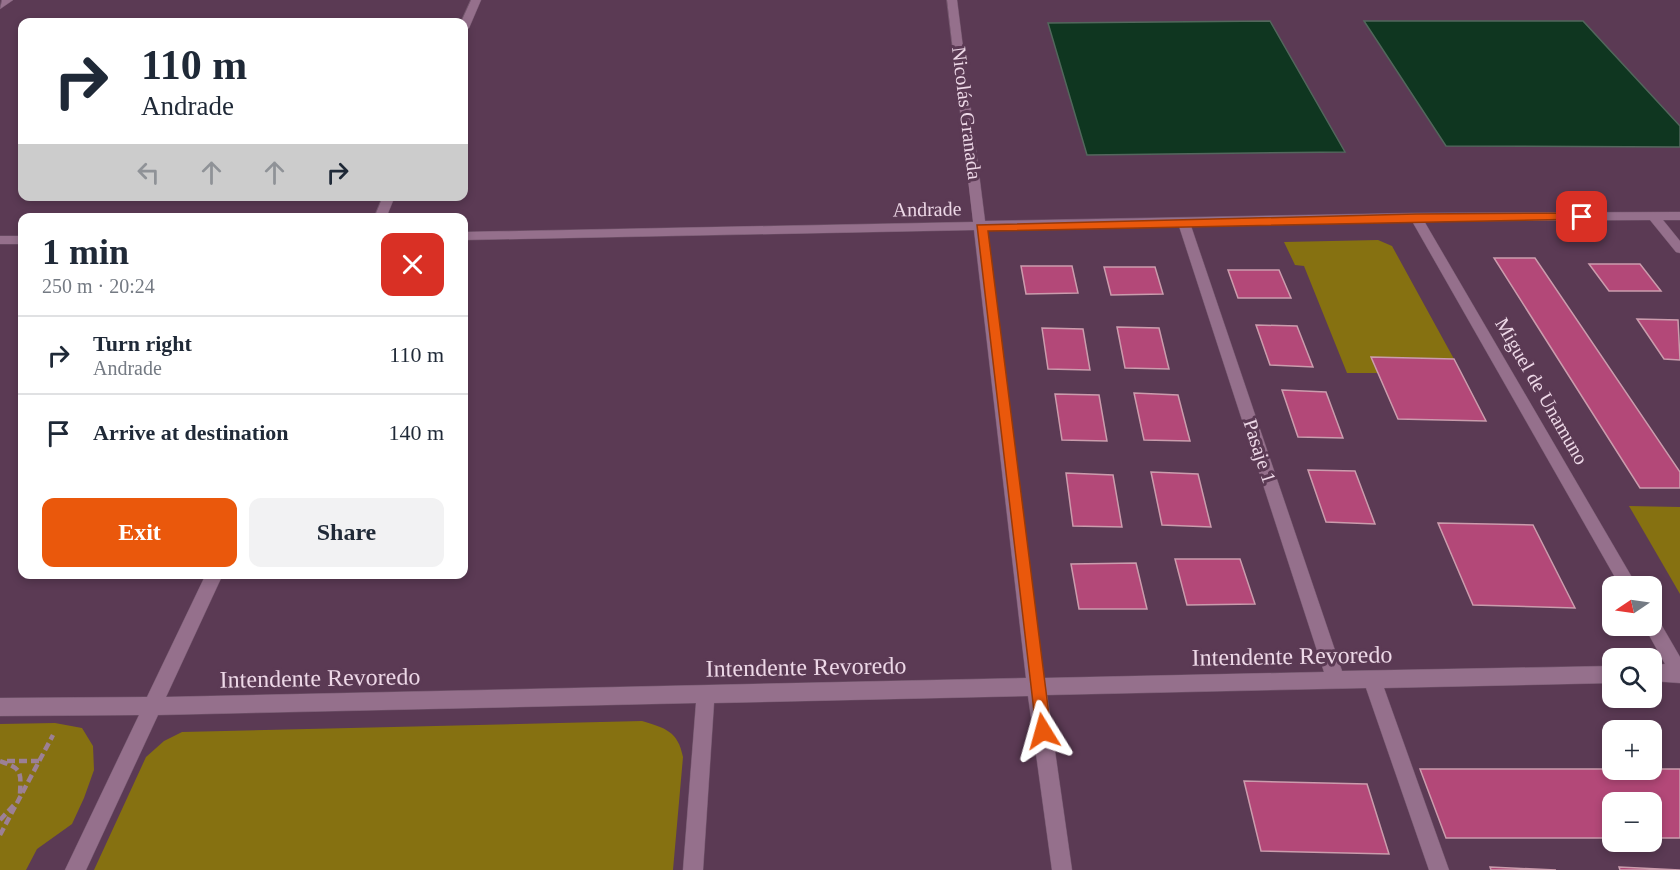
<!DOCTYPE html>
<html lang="en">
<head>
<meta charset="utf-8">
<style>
	:root { --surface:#fff; --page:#f2f2f3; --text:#1f2937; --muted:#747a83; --line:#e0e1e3; --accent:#ea580c }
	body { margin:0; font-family:Georgia,serif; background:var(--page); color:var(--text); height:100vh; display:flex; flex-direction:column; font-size:22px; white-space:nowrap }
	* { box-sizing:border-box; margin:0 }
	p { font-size:20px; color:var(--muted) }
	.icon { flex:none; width:33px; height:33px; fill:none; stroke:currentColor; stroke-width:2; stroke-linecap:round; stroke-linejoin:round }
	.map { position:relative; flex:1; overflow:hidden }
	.side { position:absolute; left:18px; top:213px; width:450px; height:366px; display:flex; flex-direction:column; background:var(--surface); border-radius:12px; box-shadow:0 3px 9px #0003 }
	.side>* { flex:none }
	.banner { position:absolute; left:18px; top:18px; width:450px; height:183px; border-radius:12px; box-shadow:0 3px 9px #0003; background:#fff; color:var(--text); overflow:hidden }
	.needle { width:39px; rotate:257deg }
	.buttons { position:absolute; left:1602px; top:576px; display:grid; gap:12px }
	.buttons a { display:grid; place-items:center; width:60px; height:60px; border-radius:12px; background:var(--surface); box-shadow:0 3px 9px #0003; font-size:30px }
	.pin { position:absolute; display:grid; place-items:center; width:51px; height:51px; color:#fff; margin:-26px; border-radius:12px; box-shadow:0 3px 9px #0006 }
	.me { position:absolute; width:66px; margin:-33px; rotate:352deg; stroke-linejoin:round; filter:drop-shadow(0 0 4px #0008) }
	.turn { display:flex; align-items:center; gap:21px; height:126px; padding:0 24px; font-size:27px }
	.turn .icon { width:78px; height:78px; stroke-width:2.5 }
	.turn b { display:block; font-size:42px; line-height:51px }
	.lanes { display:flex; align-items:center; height:57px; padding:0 24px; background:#0003; justify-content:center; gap:30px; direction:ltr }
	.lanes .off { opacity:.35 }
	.round { display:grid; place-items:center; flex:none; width:63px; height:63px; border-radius:12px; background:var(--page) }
	.head { display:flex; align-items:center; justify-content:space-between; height:102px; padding:0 24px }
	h1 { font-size:36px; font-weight:600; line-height:45px }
	.action { display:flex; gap:12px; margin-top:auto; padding:12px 24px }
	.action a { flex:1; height:69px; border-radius:12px; background:var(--accent); color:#fff; font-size:24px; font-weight:600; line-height:69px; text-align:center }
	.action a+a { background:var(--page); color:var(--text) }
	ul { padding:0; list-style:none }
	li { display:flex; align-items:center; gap:18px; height:78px; padding:0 24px; border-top:2px solid var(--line) }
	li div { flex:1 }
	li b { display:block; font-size:22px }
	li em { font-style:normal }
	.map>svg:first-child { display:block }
	.green { fill:#867111 }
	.water { fill:#0f3620; stroke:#52675c; stroke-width:1.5 }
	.building { fill:#b34878; stroke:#cb9cad; stroke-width:1.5 }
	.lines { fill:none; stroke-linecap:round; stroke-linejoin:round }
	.street-casing { stroke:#73576d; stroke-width:1 }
	.path { stroke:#9c8095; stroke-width:4.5; stroke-dasharray:8 4; stroke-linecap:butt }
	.street { fill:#95708c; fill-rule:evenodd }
	.route { fill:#ea580c; stroke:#983908; stroke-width:1.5 }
	.labels { text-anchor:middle; stroke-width:6; stroke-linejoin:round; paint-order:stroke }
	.street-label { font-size:20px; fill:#edd8e7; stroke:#5b3a54 }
	.near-street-label { font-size:24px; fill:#edd8e7; stroke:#5b3a54 }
</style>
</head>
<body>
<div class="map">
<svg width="1680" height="870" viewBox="0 0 1680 870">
	<rect width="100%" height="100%" fill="#5b3a54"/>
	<g class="green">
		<path d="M1378 240 1392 246 1454 359 1372 357 1378 373H1347L1304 266 1295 265 1284 242Z"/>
		<path d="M1629 506 1680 507V594Z"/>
		<path d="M642 721C665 728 678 731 683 757L673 870H94L146 757 164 741 182 732Z"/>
		<path d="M55 723 82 728 93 746 94 770 84 798 72 824 37 849 26 870H0V724Z"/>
	</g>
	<g class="water">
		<path d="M1270 21 1345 152 1087 155 1048 23Z"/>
		<path d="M1364 21H1583L1680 126V147L1446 146Z"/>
	</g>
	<g class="building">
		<path d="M1494 258H1535L1680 472V488H1640Z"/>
		<path d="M1589 264H1640L1661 291H1609Z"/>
		<path d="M1021 266H1072L1078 293 1026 294Z"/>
		<path d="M1104 267H1155L1163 294 1111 295Z"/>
		<path d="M1228 270H1279L1291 298H1238Z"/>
		<path d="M1637 319 1678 320 1680 360 1664 359Z"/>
		<path d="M1256 325 1297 326 1313 367 1270 365Z"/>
		<path d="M1117 327 1159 328 1169 369 1125 368Z"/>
		<path d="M1042 328 1083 329 1090 370 1048 369Z"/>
		<path d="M1371 357 1454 359 1486 421 1398 419Z"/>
		<path d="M1282 390 1326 392 1343 438 1298 437Z"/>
		<path d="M1134 393 1178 395 1190 441 1144 440Z"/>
		<path d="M1055 394 1099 395 1107 441 1062 440Z"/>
		<path d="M1308 470 1355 471 1375 524 1326 522Z"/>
		<path d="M1151 472 1198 474 1211 527 1162 525Z"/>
		<path d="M1066 473 1113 475 1122 527 1073 526Z"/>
		<path d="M1438 523 1533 525 1575 608 1473 605Z"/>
		<path d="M1175 559H1240L1255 604 1187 605Z"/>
		<path d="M1136 563 1147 609H1079L1071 564Z"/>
		<path d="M1420 769H1680V838H1652V802H1612V838H1446Z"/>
		<path d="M1244 781 1367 784 1389 854 1261 851Z"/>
		<path d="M1490 867 1556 870H1491Z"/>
		<path d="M1619 867 1680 870H1620Z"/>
	</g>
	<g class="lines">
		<g class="street-casing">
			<g id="street">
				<path d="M2 0H13L0 9Z"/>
				<path d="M471 0H481L469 28 464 31V22H461Z"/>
				<path d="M947 0H957L985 221 1416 213 1680 212V220H1663L1680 241V253L1676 252 1650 220 1424 221 1637 586H1620L1412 221 1191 226 1342 671 1612 666V683L1384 688 1449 870H1429L1366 688 1047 695 1072 870H1052L1028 696 714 703 703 870H683L696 703 158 715 86 870H65L139 715 0 716V698L147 697 206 574H223L166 697 1026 678 974 230 464 240V232L973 222ZM1179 226 1324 672 1044 678 986 230Z"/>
				<path d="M383 196H395L386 218H374Z"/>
				<rect x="0" y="236" width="22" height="8"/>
				<path d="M1652 617 1658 619 1680 657V683L1652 681V665L1665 664 1644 626H1652Z"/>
			</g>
		</g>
		<g class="path">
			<path d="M0 761C22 769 21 771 20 794"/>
			<path d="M7 761H39"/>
			<path d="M0 820 14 805"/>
			<path d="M0 835 53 735"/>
		</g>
		<use href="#street" class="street"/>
	</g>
	<path class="route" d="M1582 213 1586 214V219L988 231 1051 731 1049 737 1043 740 1037 737 977 225 1416 214Z"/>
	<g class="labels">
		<g class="street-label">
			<text transform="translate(967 113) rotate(83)" y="7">Nicolás Granada</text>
			<text transform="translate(927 209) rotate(-1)" y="7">Andrade</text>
			<text transform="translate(1542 391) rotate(60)" y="7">Miguel de Unamuno</text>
			<text transform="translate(1260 451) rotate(72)" y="7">Pasaje 1</text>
		</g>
		<g class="near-street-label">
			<text transform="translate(1292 656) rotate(-1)" y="8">Intendente Revoredo</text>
			<text transform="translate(806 667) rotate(-1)" y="8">Intendente Revoredo</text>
			<text transform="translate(320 678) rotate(-1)" y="8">Intendente Revoredo</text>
		</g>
	</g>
</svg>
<div class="buttons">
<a><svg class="needle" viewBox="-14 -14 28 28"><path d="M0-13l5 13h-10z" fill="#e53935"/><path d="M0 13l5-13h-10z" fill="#747a83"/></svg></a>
<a><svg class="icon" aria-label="search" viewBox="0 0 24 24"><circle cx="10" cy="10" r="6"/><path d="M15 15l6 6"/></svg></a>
<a>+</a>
<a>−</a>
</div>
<div class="pin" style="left:1582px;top:217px;background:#d93025"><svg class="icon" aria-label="arrive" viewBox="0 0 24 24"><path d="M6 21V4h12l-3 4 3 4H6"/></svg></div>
<svg class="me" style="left:1043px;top:731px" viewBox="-20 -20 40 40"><path d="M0-17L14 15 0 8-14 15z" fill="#ea580c" stroke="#fff" stroke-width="4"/></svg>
<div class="banner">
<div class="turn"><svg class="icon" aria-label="right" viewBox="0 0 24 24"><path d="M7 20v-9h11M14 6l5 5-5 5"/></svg><div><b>110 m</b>Andrade</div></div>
<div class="lanes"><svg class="icon off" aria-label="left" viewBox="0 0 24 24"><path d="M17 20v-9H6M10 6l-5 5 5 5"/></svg><svg class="icon off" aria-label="ahead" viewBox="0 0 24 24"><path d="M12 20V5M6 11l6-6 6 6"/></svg><svg class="icon off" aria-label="ahead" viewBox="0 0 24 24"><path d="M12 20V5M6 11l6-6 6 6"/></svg><svg class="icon" aria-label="right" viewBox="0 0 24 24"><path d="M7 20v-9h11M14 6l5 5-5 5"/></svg></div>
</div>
<section class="side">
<div class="head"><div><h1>1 min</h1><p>250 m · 20:24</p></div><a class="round" style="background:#d93025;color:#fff"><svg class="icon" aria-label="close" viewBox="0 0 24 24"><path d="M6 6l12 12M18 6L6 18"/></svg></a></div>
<ul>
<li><svg class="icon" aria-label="right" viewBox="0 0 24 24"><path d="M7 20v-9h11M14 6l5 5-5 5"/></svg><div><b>Turn right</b><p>Andrade</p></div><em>110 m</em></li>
<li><svg class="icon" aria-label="arrive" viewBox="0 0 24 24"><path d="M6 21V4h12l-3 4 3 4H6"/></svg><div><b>Arrive at destination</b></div><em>140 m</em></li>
</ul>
<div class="action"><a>Exit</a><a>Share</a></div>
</section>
</div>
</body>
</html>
